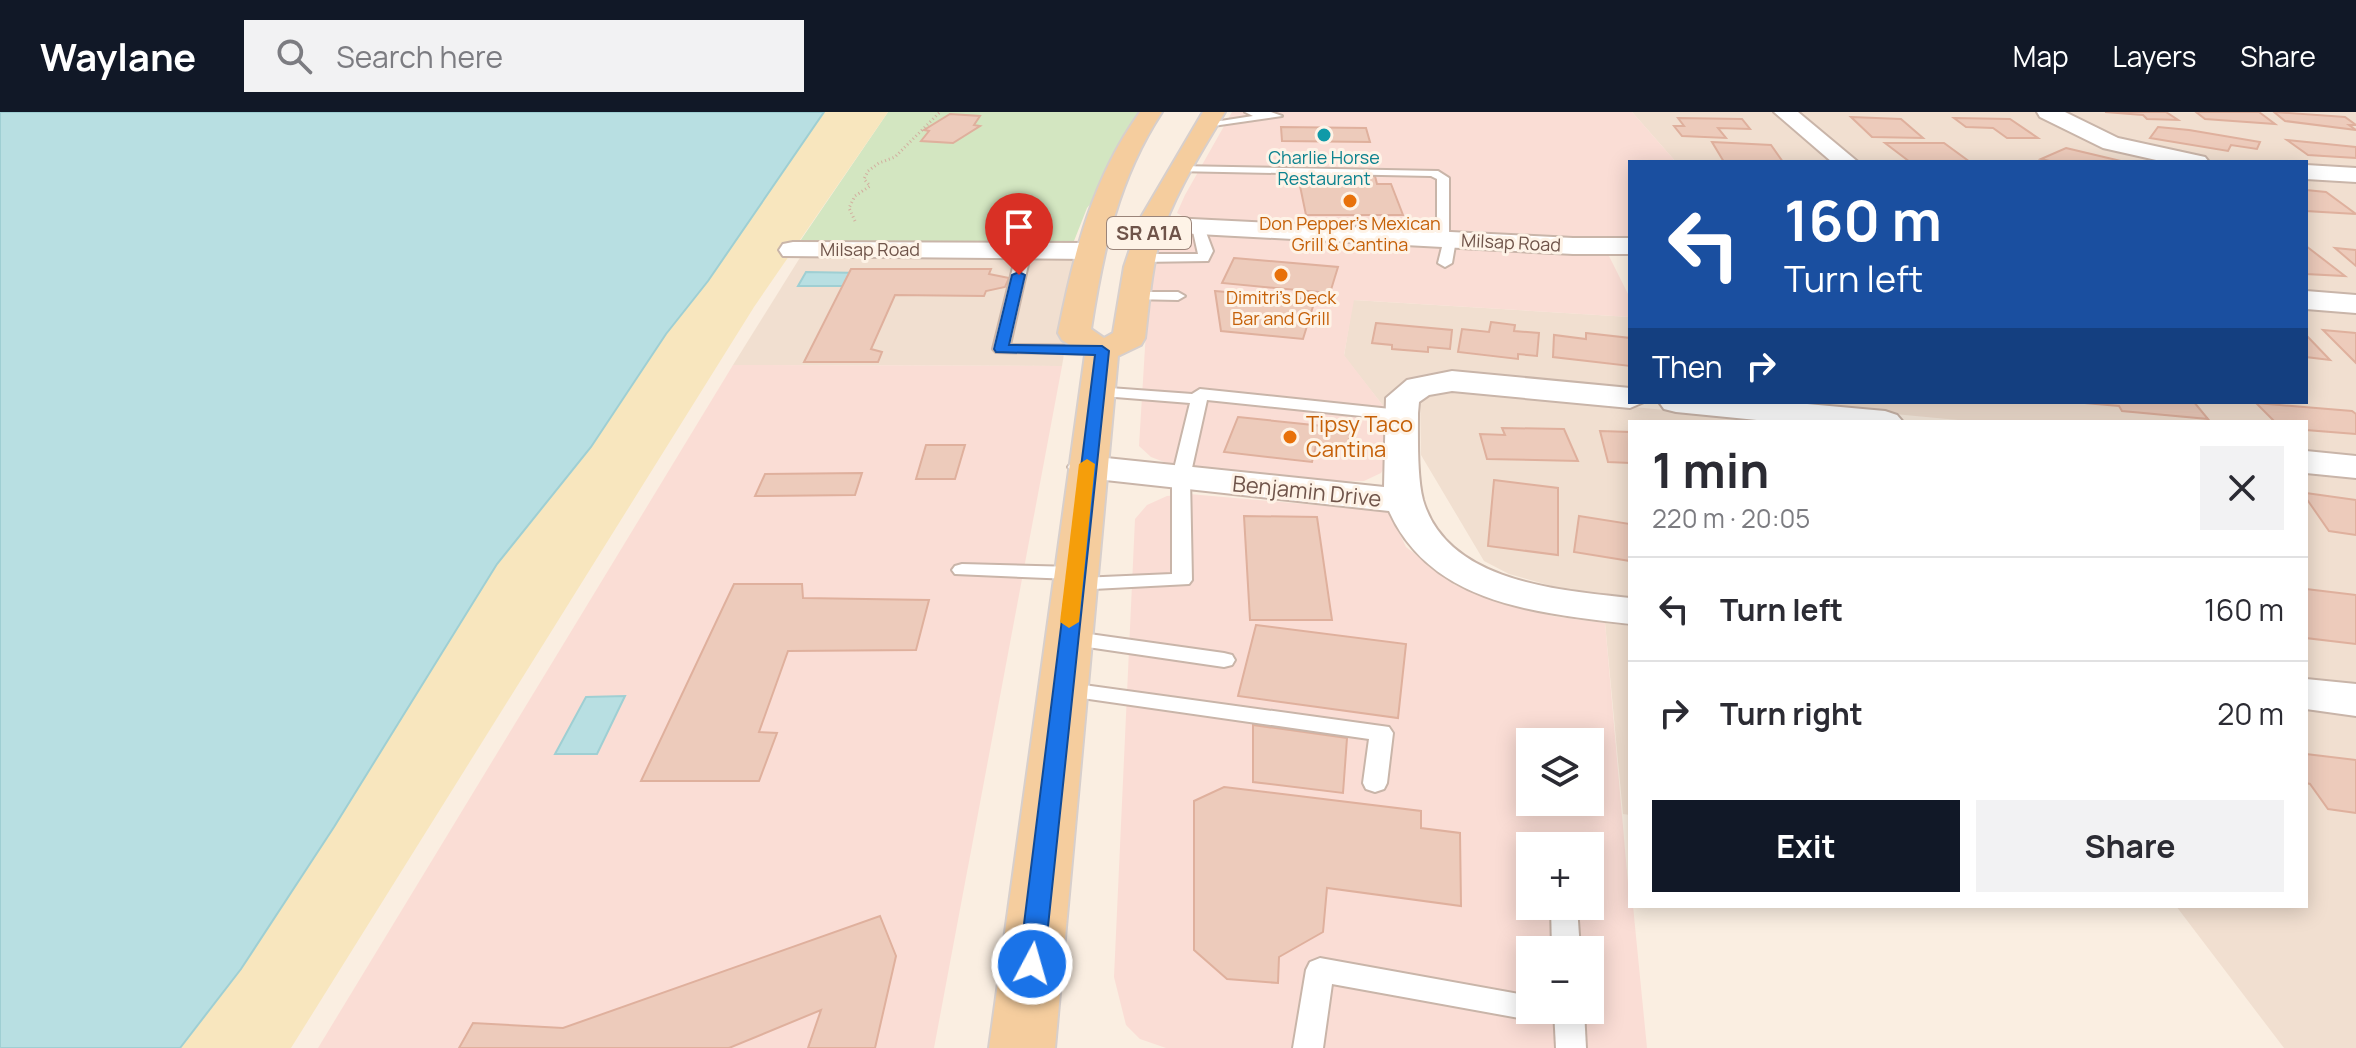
<!DOCTYPE html>
<html lang="en">
<head>
<meta charset="utf-8">
<style>
	:root { --surface:#fff; --page:#f2f2f3; --text:#2b2b33; --muted:#7c7c81; --line:#e1e1e2; --accent:#111827 }
	body { margin:0; font-family:Manrope,sans-serif; background:var(--page); color:var(--text); height:100vh; display:flex; flex-direction:column; font-size:30px; white-space:nowrap }
	* { box-sizing:border-box; margin:0 }
	p { font-size:26px; color:var(--muted) }
	.icon { flex:none; width:44px; height:44px; fill:none; stroke:currentColor; stroke-width:2; stroke-linecap:round; stroke-linejoin:round }
	.map { position:relative; flex:1; overflow:hidden }
	.panel { position:absolute; left:1628px; top:308px; width:680px; height:488px; display:flex; flex-direction:column; background:var(--surface); border-radius:0px; box-shadow:0 4px 20px #0003 }
	.panel>* { flex:none }
	.hud { position:absolute; left:1628px; top:48px; width:680px; height:244px; border-radius:0px; box-shadow:0 4px 20px #0003; background:#1a4fa0; color:#fff; overflow:hidden }
	.controls { position:absolute; left:1516px; top:616px; display:grid; gap:16px }
	.controls a { display:grid; place-items:center; width:88px; height:88px; border-radius:0px; background:var(--surface); box-shadow:0 4px 20px #0003; font-size:40px }
	.pin { position:absolute; display:grid; place-items:center; width:68px; height:68px; color:#fff; margin:-82px -34px; border-radius:50% 50% 50% 0; rotate:-45deg; box-shadow:0 0 8px #0007 }
	.pin .icon { rotate:45deg }
	.me { position:absolute; width:88px; margin:-44px; rotate:6deg; stroke-linejoin:round; filter:drop-shadow(0 0 6px #0008) }
	.turn { display:flex; align-items:center; gap:28px; height:168px; padding:0 24px; font-size:36px }
	.turn .icon { width:104px; height:104px; stroke-width:2.5 }
	.turn b { display:block; font-size:56px; line-height:68px }
	.then { display:flex; align-items:center; height:76px; padding:0 24px; background:#0003; gap:16px; font-size:30px }
	.round { display:grid; place-items:center; flex:none; width:84px; height:84px; border-radius:0px; background:var(--page) }
	.head { display:flex; align-items:center; justify-content:space-between; height:136px; padding:0 24px }
	h1 { font-size:48px; font-weight:700; line-height:60px }
	.cta { display:flex; gap:16px; margin-top:auto; padding:16px 24px }
	.cta a { flex:1; height:92px; border-radius:0px; background:var(--accent); color:#fff; font-size:32px; font-weight:700; line-height:92px; text-align:center }
	.cta a+a { background:var(--page); color:var(--text) }
	ul { padding:0; list-style:none }
	li { display:flex; align-items:center; gap:24px; height:104px; padding:0 24px; border-top:2px solid var(--line) }
	li div { flex:1 }
	li b { display:block; font-size:30px }
	li em { font-style:normal }
	header { display:flex; align-items:center; gap:48px; box-sizing:border-box; height:112px; padding:0 40px; background:var(--accent); color:#fff }
	header strong { font-size:38px }
	nav { display:flex; gap:44px; margin-inline-start:auto; font-size:28px }
	.search { width:560px; height:72px; background:var(--page); display:flex; align-items:center; gap:20px; box-sizing:border-box; padding:0 28px; border-radius:0px; color:var(--muted); font-size:30px }
	.map>svg:first-child { display:block }
	.residential { fill:#f1dfd0 }
	.commercial { fill:#faddd5; fill-rule:evenodd }
	.green { fill:#d3e6c1 }
	.sand { fill:#f8e6be }
	.water { fill:#b8dfe2; stroke:#9fcfd3; stroke-width:2 }
	.building { fill:#edcbbb; stroke:#dfb09d; stroke-width:2 }
	.lines { fill:none; stroke-linecap:round; stroke-linejoin:round }
	.lane-casing { stroke:#c9b5a9; stroke-width:4 }
	.street-casing { stroke:#c9b5a9; stroke-width:4 }
	.primary-casing { stroke:#d7cfcc; stroke-width:4 }
	.path { stroke:#d2ae9f; stroke-width:3; stroke-dasharray:1 3; stroke-linecap:butt }
	.lane { fill:#fff; fill-rule:evenodd }
	.street { fill:#fff; fill-rule:evenodd }
	.primary { fill:#f5cd9e; fill-rule:evenodd }
	.route { fill:#1a73e8; stroke:#114b97; stroke-width:2 }
	.slow { fill:#f59e0b }
	.culture-dot { fill:#0f9aa8; stroke:#fef3e7; stroke-width:3 }
	.food-dot { fill:#e8710a; stroke:#fef3e7; stroke-width:3 }
	.labels { text-anchor:middle; stroke-width:6; stroke-linejoin:round; paint-order:stroke }
	.far-culture-label { font-size:18px; fill:#0d838f; stroke:#fef3e7 }
	.far-food-label { font-size:18px; fill:#c56008; stroke:#fef3e7 }
	.far-street-label { font-size:18px; fill:#6f544a; stroke:#fef3e7 }
	.shield { fill:#fef3e7; stroke:#9a8479; stroke-width:2 }
	.shield-label { font-size:20px; font-weight:bold; fill:#6f544a }
	.food-label { font-size:22px; fill:#c56008; stroke:#fef3e7; text-anchor:start }
	.street-label { font-size:22px; fill:#6f544a; stroke:#fef3e7 }
</style>
</head>
<body>
<header>
<strong>Waylane</strong>
<div class="search"><svg class="icon" aria-label="search" viewBox="0 0 24 24"><circle cx="10" cy="10" r="6"/><path d="M15 15l6 6"/></svg>Search here</div>
<nav><a>Map</a><a>Layers</a><a>Share</a></nav>
</header>
<div class="map">
<svg width="2356" height="936" viewBox="0 0 2356 936">
	<rect width="100%" height="100%" fill="#faeee1"/>
	<g class="residential">
		<path d="M1632 0H1774L1834 50H1676Z"/>
		<path d="M1796 0H2037L2071 19 2171 50H1858Z"/>
		<path d="M2059 0H2356V59L2306 56V50H2221L2169 42 2118 30Z"/>
		<path d="M2306 64 2356 67V186L2306 182Z"/>
		<path d="M801 144 1080 145 1062 254 733 253Z"/>
		<path d="M1353 188 1630 205V277L1405 270 1389 281 1384 295 1344 244Z"/>
		<path d="M2306 194 2356 198V346L2306 341V310H1979L1767 290H2306Z"/>
		<path d="M1455 278 1790 310H1630V485L1562 477 1509 462 1484 449 1421 343 1420 290 1430 283Z"/>
		<path d="M2306 360 2356 365V572L2306 566Z"/>
		<path d="M1605 511 1630 514V703L1623 702Z"/>
		<path d="M2306 597 2356 603V936H2284L2176 794H2306Z"/>
	</g>
	<g class="commercial">
		<path d="M1232 0H1632L1676 50H1630V127L1604 129 1184 105 1177 101 1185 83Z"/>
		<path d="M1181 121 1608 142 1630 186V205L1354 188 1344 243 1384 295 1389 349 1381 361 1364 369 1296 371 1172 353 1151 345 1139 334 1146 219 1156 142 1163 126Z"/>
		<path d="M733 253 1062 254 934 936H318Z"/>
		<path d="M1189 382 1385 399 1389 400 1406 435 1455 473 1552 504 1605 511 1630 794H1633L1647 936H1166L1140 927 1126 913 1114 865 1135 407 1147 393 1167 384ZM1530 630H1590V690H1530ZM1530 734H1590V794H1530ZM1530 838H1590V898H1530Z"/>
	</g>
	<path class="green" d="M888 0H1151L1110 68 1087 96 1074 129 1024 139 794 138Z"/>
	<path class="sand" d="M775 0H888L754 195 291 936H0Z"/>
	<g class="water">
		<path d="M0 0H824L708 169 666 222 591 335 497 452 334 715 241 857 180 936H0Z"/>
		<path d="M806 160 862 161 855 174H798Z"/>
		<path d="M625 584 597 642H555L586 585Z"/>
	</g>
	<g class="building">
		<path d="M2105 0H2166L2178 8 2147 7 2143 3Z"/>
		<path d="M2196 0H2259L2275 12 2205 7Z"/>
		<path d="M2274 0 2345 5 2356 13H2349L2356 18 2285 9Z"/>
		<path d="M950 2 980 4 974 13 980 14 953 31 921 29 929 19 924 18Z"/>
		<path d="M1851 5 1901 7 1923 26 1872 25Z"/>
		<path d="M1678 6 1742 7 1750 17 1718 16 1726 26 1682 24 1674 14H1684Z"/>
		<path d="M1954 6 2010 7 2038 26H2007L1993 16 1966 15Z"/>
		<path d="M1281 15 1366 16 1370 30 1282 29Z"/>
		<path d="M2158 15 2189 18 2260 30 2257 37 2231 33 2228 39 2150 26Z"/>
		<path d="M2287 28 2356 35V46L2308 43Z"/>
		<path d="M1712 30 1771 33 1783 50H1724Z"/>
		<path d="M1885 31H1944L1970 50H1910Z"/>
		<path d="M2066 36 2125 50H2054L2041 47Z"/>
		<path d="M1319 64H1375L1377 72H1391L1403 103H1306L1300 74 1321 72Z"/>
		<path d="M2306 78 2326 80 2356 102 2306 99Z"/>
		<path d="M2306 134 2345 164 2306 162Z"/>
		<path d="M2335 136 2356 138V154Z"/>
		<path d="M1234 146 1338 155 1330 181 1222 171Z"/>
		<path d="M851 157H991L989 162 1009 166 1005 175 986 179 984 184 895 183 871 237 882 240 878 250H804Z"/>
		<path d="M1215 179 1315 188 1303 227 1221 219Z"/>
		<path d="M1491 210 1515 213 1514 219 1539 221 1537 244 1518 242V247L1458 240 1462 217 1489 220Z"/>
		<path d="M1376 211 1452 218 1450 237 1428 235V240L1392 237V233L1372 231Z"/>
		<path d="M2323 218 2356 221V251Z"/>
		<path d="M1586 221 1630 226V254L1553 245 1554 223 1586 227Z"/>
		<path d="M2306 223 2330 248 2306 245Z"/>
		<path d="M2073 290H2194L2208 307 2122 299 2119 294Z"/>
		<path d="M2256 291 2352 299 2356 302V322L2306 318V310H2275Z"/>
		<path d="M1238 305 1351 317 1347 336 1316 333 1312 350 1224 340Z"/>
		<path d="M1502 316 1564 317 1578 349 1487 347 1480 322 1505 323Z"/>
		<path d="M1600 319 1630 320V351L1608 350Z"/>
		<path d="M926 333H965L955 367H916Z"/>
		<path d="M862 361 855 383 755 384 765 362Z"/>
		<path d="M1494 368 1558 376V443L1488 434Z"/>
		<path d="M2306 381 2356 388V423L2329 419 2306 386Z"/>
		<path d="M1244 404 1317 405 1332 508H1250Z"/>
		<path d="M1579 404 1630 412V449L1574 440Z"/>
		<path d="M734 472H802L803 486 929 488 916 538 788 539 759 620 777 621 759 669H641Z"/>
		<path d="M2306 477 2356 483V532L2306 526Z"/>
		<path d="M1256 513 1406 532 1398 606 1238 584Z"/>
		<path d="M1253 613 1347 626 1343 681 1253 670Z"/>
		<path d="M2306 642 2356 648V701L2328 697 2310 672 2306 671Z"/>
		<path d="M1224 675 1421 699V716L1460 721 1461 794 1327 776 1323 820 1279 845 1278 871 1227 867 1194 838V689Z"/>
		<path d="M880 804 896 844 875 936H808L821 898 729 936H459L473 911 563 916Z"/>
	</g>
	<g class="lines">
		<g class="lane-casing">
			<g id="lane">
				<path d="M1245 0H1271L1282 4 1206 15 1201 12 1253 4Z"/>
				<path d="M1178 54 1438 59 1449 66V124L1456 128 1452 151 1445 155 1438 151 1443 131 1437 127V67L1431 64 1174 59V55Z"/>
				<path d="M1198 111 1204 115 1213 139 1208 149 1140 150 1133 146 1140 142H1198L1192 115Z"/>
				<path d="M1024 135 1031 139 1010 233 1102 234 1107 236V242L996 240 993 237 1017 139Z"/>
				<path d="M1134 180H1178L1185 184 1178 188 1129 187V181Z"/>
				<path d="M1096 275 1192 282 1200 277 1400 298 1408 303 1400 308 1207 288 1190 365 1192 468 1189 472 1074 478 1064 472 1071 467 955 462 952 458 955 454 962 452 1075 455 1085 461 1080 466 1172 462V365L1190 291 1090 283V277Z"/>
				<path d="M1068 519 1224 541 1232 543 1235 548 1232 553 1224 555 1060 531 1057 526 1060 521Z"/>
				<path d="M1062 570 1389 615 1393 621 1387 671 1384 677 1375 680 1366 677 1363 671 1369 627 1054 582 1051 577 1054 572Z"/>
				<path d="M1551 794H1577L1580 838H1552Z"/>
				<path d="M1320 846 1530 884V898H1544L1540 905 1530 908 1332 872 1323 936H1293L1306 858 1310 850Z"/>
				<path d="M1554 898H1584L1586 936H1556Z"/>
			</g>
		</g>
		<g class="street-casing">
			<g id="street">
				<path d="M1774 0H1798L1858 50H1832Z"/>
				<path d="M2037 0H2065L2118 26 2205 45 2209 50H2165L2103 36 2040 5Z"/>
				<path d="M2306 53 2356 56V70L2306 67Z"/>
				<path d="M1151 105 1573 126H1630V142H1573L1142 119 1138 113 1142 107Z"/>
				<path d="M793 130 1090 131 1100 133 1104 139 1100 145 1090 147 783 144 779 138 783 132Z"/>
				<path d="M2306 179 2356 183V201L2306 197Z"/>
				<path d="M1452 259 1630 276V290H1644L1630 296 1452 279 1429 283 1419 290 1418 301C1418 326 1417 365 1423 388 1447 471 1560 478 1630 486V512C1539 501 1431 493 1389 399L1087 366 1074 363 1068 355 1074 347 1087 344 1384 375 1386 286 1407 268Z"/>
				<path d="M1659 290H1785L1885 299 1897 303 1903 310H1777L1676 300 1664 297Z"/>
				<path d="M2306 339 2356 344V366L2306 361Z"/>
				<path d="M2306 567 2356 572V604L2306 597Z"/>
			</g>
		</g>
		<g class="primary-casing">
			<path id="primary" d="M1140 0H1162C1118 67 1103 139 1091 217L1104 226 1113 221 1124 155 1140 107 1203 0H1225C1201 41 1174 82 1160 127 1151 160 1149 193 1145 226L1141 233 1118 244 1055 936H989L1085 243 1062 228 1058 221C1074 141 1092 67 1140 0Z"/>
		</g>
		<path class="path" d="M855 109 849 96 855 84 870 74 864 67 868 59 879 51 895 45 940 0"/>
		<use href="#lane" class="lane"/>
		<use href="#street" class="street"/>
		<use href="#primary" class="primary"/>
	</g>
	<path class="route" d="M1019 160 1025 163 1009 233 1102 234 1109 239 1044 852 1041 859 1032 862 1023 859 1019 852 1095 243 996 240 994 237 1012 163Z"/>
	<path class="slow" d="M1087 347 1095 352 1079 510 1069 516 1060 510 1079 352Z"/>
	<circle class="culture-dot" cx="1324" cy="23" r="8"/>
	<g class="food-dot">
		<circle cx="1350" cy="89" r="8"/>
		<circle cx="1281" cy="163" r="8"/>
		<circle cx="1290" cy="325" r="8"/>
	</g>
	<g class="labels">
		<g class="far-culture-label">
			<text x="1324" y="52">Charlie Horse<tspan x="1324" dy="21">Restaurant</tspan></text>
		</g>
		<g class="far-food-label">
			<text x="1350" y="118">Don Pepper's Mexican<tspan x="1350" dy="21">Grill &amp; Cantina</tspan></text>
			<text x="1281" y="192">Dimitri's Deck<tspan x="1281" dy="21">Bar and Grill</tspan></text>
		</g>
		<g class="far-street-label">
			<text transform="translate(1511 131) rotate(3)" y="6">Milsap Road</text>
			<text x="870" y="144">Milsap Road</text>
		</g>
		<rect class="shield" x="1107" y="105" width="84" height="32" rx="6"/>
		<g class="shield-label">
			<text x="1149" y="128">SR A1A</text>
		</g>
		<g class="food-label">
			<text x="1306" y="320">Tipsy Taco<tspan x="1306" dy="25">Cantina</tspan></text>
		</g>
		<g class="street-label">
			<text transform="translate(1307 379) rotate(6)" y="8">Benjamin Drive</text>
		</g>
	</g>
</svg>
<div class="controls">
<a><svg class="icon" aria-label="layers" viewBox="0 0 24 24"><path d="M12 4l9 5-9 5-9-5zM3 14l9 5 9-5"/></svg></a>
<a>+</a>
<a>−</a>
</div>
<div class="pin" style="left:1019px;top:163px;background:#d93025"><svg class="icon" aria-label="arrive" viewBox="0 0 24 24"><path d="M6 21V4h12l-3 4 3 4H6"/></svg></div>
<svg class="me" style="left:1032px;top:852px" viewBox="-20 -20 40 40"><circle r="17" fill="#1a73e8" stroke="#fff" stroke-width="3"/><path d="M0-11L8 9 0 5-8 9z" fill="#fff"/></svg>
<div class="hud">
<div class="turn"><svg class="icon" aria-label="left" viewBox="0 0 24 24"><path d="M17 20v-9H6M10 6l-5 5 5 5"/></svg><div><b>160 m</b>Turn left</div></div>
<div class="then">Then<svg class="icon" aria-label="right" viewBox="0 0 24 24"><path d="M7 20v-9h11M14 6l5 5-5 5"/></svg></div>
</div>
<section class="panel">
<div class="head"><div><h1>1 min</h1><p>220 m · 20:05</p></div><a class="round"><svg class="icon" aria-label="close" viewBox="0 0 24 24"><path d="M6 6l12 12M18 6L6 18"/></svg></a></div>
<ul>
<li><svg class="icon" aria-label="left" viewBox="0 0 24 24"><path d="M17 20v-9H6M10 6l-5 5 5 5"/></svg><div><b>Turn left</b></div><em>160 m</em></li>
<li><svg class="icon" aria-label="right" viewBox="0 0 24 24"><path d="M7 20v-9h11M14 6l5 5-5 5"/></svg><div><b>Turn right</b></div><em>20 m</em></li>
</ul>
<div class="cta"><a>Exit</a><a>Share</a></div>
</section>
</div>
</body>
</html>
